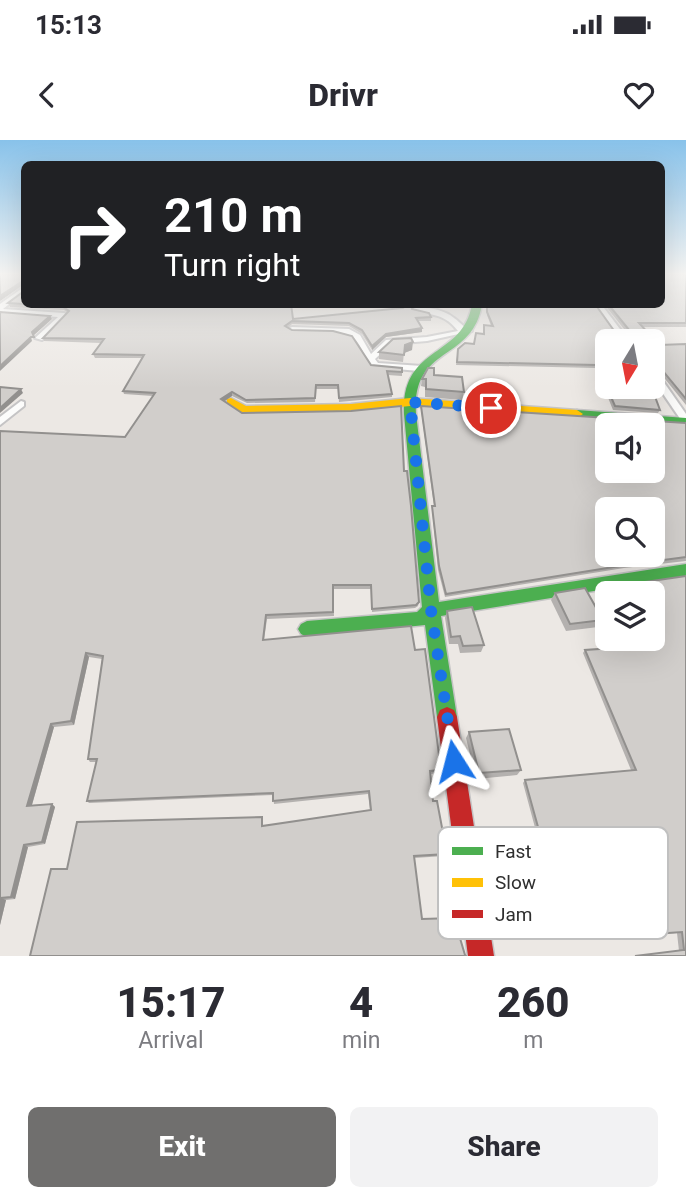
<!DOCTYPE html>
<html lang="en">
<head>
<meta charset="utf-8">
<style>
	:root { --surface:#fff; --page:#f2f2f3; --text:#2b2b33; --muted:#7c7c81; --accent:#706f6e }
	body { margin:0; font-family:Roboto,sans-serif; background:var(--page); color:var(--text); height:100vh; display:flex; flex-direction:column; font-size:26px; white-space:nowrap }
	* { box-sizing:border-box; margin:0 }
	p { font-size:23px; color:var(--muted) }
	.icon { flex:none; width:38px; height:38px; fill:none; stroke:currentColor; stroke-width:2; stroke-linecap:round; stroke-linejoin:round }
	.map { position:relative; height:816px; overflow:hidden }
	.sheet { display:flex; flex-direction:column; background:var(--surface); flex:1 }
	.sheet>* { flex:none }
	.guide { position:absolute; left:21px; top:21px; width:644px; height:147px; border-radius:10px; box-shadow:0 7px 28px #0002; background:#202124; color:#fff; overflow:hidden }
	.needle { width:46px; rotate:190deg }
	.buttons { position:absolute; left:595px; top:189px; display:grid; gap:14px }
	.buttons a { display:grid; place-items:center; width:70px; height:70px; border-radius:10px; background:var(--surface); box-shadow:0 7px 28px #0002; font-size:35px }
	.pin { position:absolute; display:grid; place-items:center; width:60px; height:60px; color:#fff; margin:-30px; border:4px solid #fff; border-radius:50%; box-shadow:0 2px 7px #0007 }
	.me { position:absolute; width:77px; margin:-38px; rotate:351deg; stroke-linejoin:round; filter:drop-shadow(0 0 5px #0008) }
	.turn { display:flex; align-items:center; gap:24px; height:147px; padding:0 28px; font-size:32px }
	.turn .icon { width:91px; height:91px; stroke-width:2.5 }
	.turn b { display:block; font-size:49px; line-height:60px }
	.eta { display:flex; justify-content:space-evenly; align-items:center; height:119px; text-align:center }
	.eta b { font-size:42px; font-weight:800; line-height:49px }
	.primary-button { display:flex; gap:14px; margin-top:auto; padding:14px 28px }
	.primary-button a { flex:1; height:80px; border-radius:10px; background:var(--accent); color:#fff; font-size:28px; font-weight:800; line-height:80px; text-align:center }
	.primary-button a+a { background:var(--page); color:var(--text) }
	.status { display:flex; justify-content:space-between; align-items:center; height:49px; padding:0 35px; background:var(--surface); direction:ltr }
	.status svg { height:19px; fill:currentColor }
	header { display:flex; justify-content:space-between; align-items:center; height:91px; padding:0 28px; background:var(--surface); font-size:32px; font-weight:800 }
	.map>svg:first-child { display:block }
	.lines { fill:none; stroke-linecap:round; stroke-linejoin:round }
	.street-casing { stroke:#c5c4c5; stroke-width:4 }
	.fast-casing { stroke:#c5c4c5; stroke-width:3 }
	.slow-casing { stroke:#c5c4c5; stroke-width:3 }
	.jam-casing { stroke:#c5c4c5; stroke-width:3 }
	.street { fill:#fcfcfb; fill-rule:evenodd }
	.fast { fill:#4caf50; fill-rule:evenodd }
	.slow { fill:#ffc107; fill-rule:evenodd }
	.jam { fill:#c62828; fill-rule:evenodd }
	.wall { fill:#b4b1af }
	.shaded-wall { fill:#92908e }
	.building { fill:#d1cecb; stroke:#92908e; stroke-width:2; fill-rule:evenodd }
	.route { stroke:#1a73e8; stroke-width:12; stroke-dasharray:0 21.6 }
	.key { fill:#fff; stroke:#c0c0c0; stroke-width:2 }
	.key-label { font-size:19px; fill:#2e2e2e }
</style>
</head>
<body>
<div class="status"><b>15:13</b><svg viewBox="0 0 49 12"><path d="M0 12V9h3v3zM5 12V6h3v6zM10 12V3h3v9zM15 12V0h3v12zM26 1h20v11H26zM47 4h2v5h-2z"/></svg></div>
<header><svg class="icon" aria-label="back" viewBox="0 0 24 24"><path d="M15 5l-7 7 7 7"/></svg>Drivr<svg class="icon" aria-label="heart" viewBox="0 0 24 24"><path d="M12 20l-8-8c-3-5 5-10 8-4 3-6 11-1 8 4z"/></svg></header>
<div class="map">
<svg width="686" height="816" viewBox="0 0 686 816">
	<rect width="100%" height="100%" fill="#ece8e4"/>
	<g class="lines">
		<g class="street-casing">
			<g id="street">
				<path d="M24 147V152L3 169 64 173 68 175 42 200 35 198 58 177 0 173V164Z"/>
				<path d="M594 164H601L629 201H621Z"/>
				<path d="M414 168C428 167 443 169 454 178 461 183 464 188 472 191L427 201 391 204 375 219 378 223 422 226V230L419 231 373 227C365 219 362 206 354 198 344 189 306 192 292 191L288 189 292 187 349 189 360 195 371 214 386 200 427 197 458 191C446 175 433 174 414 172Z"/>
				<path d="M653 230 656 231 686 274V284L683 283 653 239Z"/>
				<path d="M21 261 24 262V266L0 285V277Z"/>
			</g>
		</g>
		<g class="fast-casing">
			<g id="fast">
				<path d="M472 164H482C473 223 411 204 416 274L439 462 686 424V436L441 476 457 577 454 584 447 587 440 584 437 577 425 485 307 497 301 494 298 489 301 484 307 481 417 472 422 467 404 274C401 204 463 219 472 164Z"/>
				<path d="M577 270 686 278V286L573 277 571 274Z"/>
			</g>
		</g>
		<g class="slow-casing">
			<path id="slow" d="M231 258 246 266 351 264 410 258 577 270 583 274 577 278 410 266 351 272 243 274 227 265V259Z"/>
		</g>
		<g class="jam-casing">
			<path id="jam" d="M447 567 454 570 457 577 494 816H468L437 577 440 570Z"/>
		</g>
		<use href="#street" class="street"/>
		<use href="#fast" class="fast"/>
		<use href="#slow" class="slow"/>
		<use href="#jam" class="jam"/>
	</g>
	<g class="wall">
		<path d="M24 134V164H299L291 166 293 179 398 169 392 164H423L412 166V169L431 177V181H418L422 192 386 197 372 210 362 194 349 186 292 184 288 188 371 225 402 228V236L388 235 392 254V257L339 262 338 249H316L315 262 247 263 232 256 224 261 242 273 404 331 419 462 418 466 415 468 372 472 371 449H333L334 476 267 479 264 500 415 510 441 630 439 633 430 634 433 661 447 714 445 716 414 718 422 779 465 815 67 729 263 679V686L370 670 368 654 274 664 273 655 89 663 87 661 97 622H90L88 619 102 519 89 517 74 585 54 587 32 665 52 664 55 667 45 704 28 707 15 759 6 760 0 785V291L125 297 153 256 124 254 123 251 142 218H95L93 214 101 203 44 201 43 198 68 173 64 170 10 167 8 163 24 151 23 145 0 161Z"/>
		<path d="M686 134V187H643L659 205 686 204V265L653 224V201H607V247L624 252 660 270 658 273 613 270 596 228 456 225 458 209 474 204 483 194 484 185 491 186 487 175V164H595L620 199H632L604 164H662Z"/>
		<path d="M412 210 404 213 403 222 379 219V212Z"/>
		<path d="M434 235 464 252 462 260 425 257V247L421 246 422 239Z"/>
		<path d="M421 266 686 283V421L624 428 445 457 438 430 432 370V366H434L421 270Z"/>
		<path d="M686 436V816L679 811 677 793 576 800 560 735 548 736 523 643 525 640 631 630 583 513 585 510 638 506 634 499H653V453H616L615 449 617 446Z"/>
		<path d="M555 453 603 480 598 487 566 491 551 460Z"/>
		<path d="M447 471 484 505 481 512 460 513 458 504H449L445 478Z"/>
		<path d="M469 592 521 630 517 635 476 639 466 598Z"/>
	</g>
	<g class="shaded-wall">
		<path d="M23 141 24 144 0 161V156Z"/>
		<path d="M50 176 52 179 33 196 32 192Z"/>
		<path d="M422 188V192L386 197 372 210V206L386 194Z"/>
		<path d="M31 197 32 201 0 231V226Z"/>
		<path d="M413 202 412 210 404 213 405 205Z"/>
		<path d="M21 249 23 253 0 273V268Z"/>
		<path d="M232 252V256L222 263 221 259Z"/>
		<path d="M86 513 89 517 74 585 71 581Z"/>
		<path d="M51 584 54 587 31 668 27 666Z"/>
		<path d="M52 664 55 667 45 704 42 702Z"/>
		<path d="M24 705 28 707 15 759 11 757Z"/>
		<path d="M1 758 6 760 0 785V764Z"/>
	</g>
	<g class="building">
		<path d="M0 134H24V164L8 163 24 151 23 141 0 156Z"/>
		<path d="M662 134H686V183H639L659 205 686 204V259L653 219V201H638L608 164H662Z"/>
		<path d="M26 164H291L293 179 402 168 397 164H412V169L429 173 431 177 416 178 422 188 386 194 372 206 362 190 349 183 292 181 285 186 292 190 333 191 352 196 371 225 402 228V232L387 231 392 254 339 258 338 245H316L315 258 246 260 232 252 221 259 242 273 351 271 401 266 404 331H407L411 366 419 462 416 465 372 469 371 445H333V472L266 475 263 500 411 486 415 510 425 509 441 630 430 631 433 661H437L447 714 414 716 422 779 454 778 465 815 466 816H30L51 729H67L77 682 262 677V686L371 670 369 651 273 661V653L87 661 97 619H88L103 516 86 513 71 581 51 584 27 666 52 664 42 702 24 705 11 757 1 758 0 764V291L125 297 155 253 123 251 144 215 93 214 104 199 43 198 69 171 63 167Z"/>
		<path d="M487 164H595L620 199H633L634 201H607V247H622L624 252 654 254 660 270 615 266 597 225 457 222 458 209 465 203 474 204 476 193 484 194V185L493 186 487 172Z"/>
		<path d="M0 172 50 176 32 192 34 197H31L0 226Z"/>
		<path d="M411 198 413 202 405 205 404 215 379 212 393 199Z"/>
		<path d="M428 228H434V235L462 237 464 252 426 249V239H422Z"/>
		<path d="M0 247 21 249 0 268Z"/>
		<path d="M421 266 686 283V417L626 425 446 454 439 426 432 366H435ZM607 285H653V331H607ZM607 369H653V415H607Z"/>
		<path d="M686 436V816H635L684 810 682 792 579 799 562 733 551 734 525 640 636 630 585 510 642 506 639 499H653V453H619L617 446Z"/>
		<path d="M585 448 603 480 570 484 555 453Z"/>
		<path d="M472 467 484 505 463 506 460 496 451 497 447 471Z"/>
		<path d="M509 589 521 630 479 633 469 592Z"/>
	</g>
	<linearGradient id="sky" x2="0" y2="1"><stop stop-color="#88c2ea"/><stop offset="0.54" stop-color="#f6f5f3"/><stop offset="1" stop-color="#f6f5f3" stop-opacity="0"/></linearGradient>
	<rect width="686" height="248" fill="url(#sky)"/>
	<g class="lines">
		<path class="route" d="M454 621 431 470 410 262 491 268"/>
	</g>
	<rect x="438" y="687" width="230" height="112" rx="10" class="key"/>
	<rect x="452" y="707" width="31" height="8" fill="#4caf50"/>
	<rect x="452" y="738" width="31" height="9" fill="#ffc107"/>
	<rect x="452" y="770" width="31" height="8" fill="#c62828"/>
	<g class="key-label">
		<text x="495" y="718">Fast</text>
		<text x="495" y="749">Slow</text>
		<text x="495" y="781">Jam</text>
	</g>
</svg>
<div class="buttons">
<a><svg class="needle" viewBox="-14 -14 28 28"><path d="M0-13l5 13h-10z" fill="#e53935"/><path d="M0 13l5-13h-10z" fill="#7c7c81"/></svg></a>
<a><svg class="icon" aria-label="sound" viewBox="0 0 24 24"><path d="M4 9h4l5-4v14l-5-4H4zM17 9q2 3 0 6"/></svg></a>
<a><svg class="icon" aria-label="search" viewBox="0 0 24 24"><circle cx="10" cy="10" r="6"/><path d="M15 15l6 6"/></svg></a>
<a><svg class="icon" aria-label="layers" viewBox="0 0 24 24"><path d="M12 4l9 5-9 5-9-5zM3 14l9 5 9-5"/></svg></a>
</div>
<div class="pin" style="left:491px;top:268px;background:#d93025"><svg class="icon" aria-label="arrive" viewBox="0 0 24 24"><path d="M6 21V4h12l-3 4 3 4H6"/></svg></div>
<svg class="me" style="left:454px;top:621px" viewBox="-20 -20 40 40"><path d="M0-17L14 15 0 8-14 15z" fill="#1a73e8" stroke="#fff" stroke-width="4"/></svg>
<div class="guide">
<div class="turn"><svg class="icon" aria-label="right" viewBox="0 0 24 24"><path d="M7 20v-9h11M14 6l5 5-5 5"/></svg><div><b>210 m</b>Turn right</div></div>
</div>
</div>
<section class="sheet">
<div class="eta">
<div><b>15:17</b><p>Arrival</p></div>
<div><b>4</b><p>min</p></div>
<div><b>260</b><p>m</p></div>
</div>
<div class="primary-button"><a>Exit</a><a>Share</a></div>
</section>
</body>
</html>
